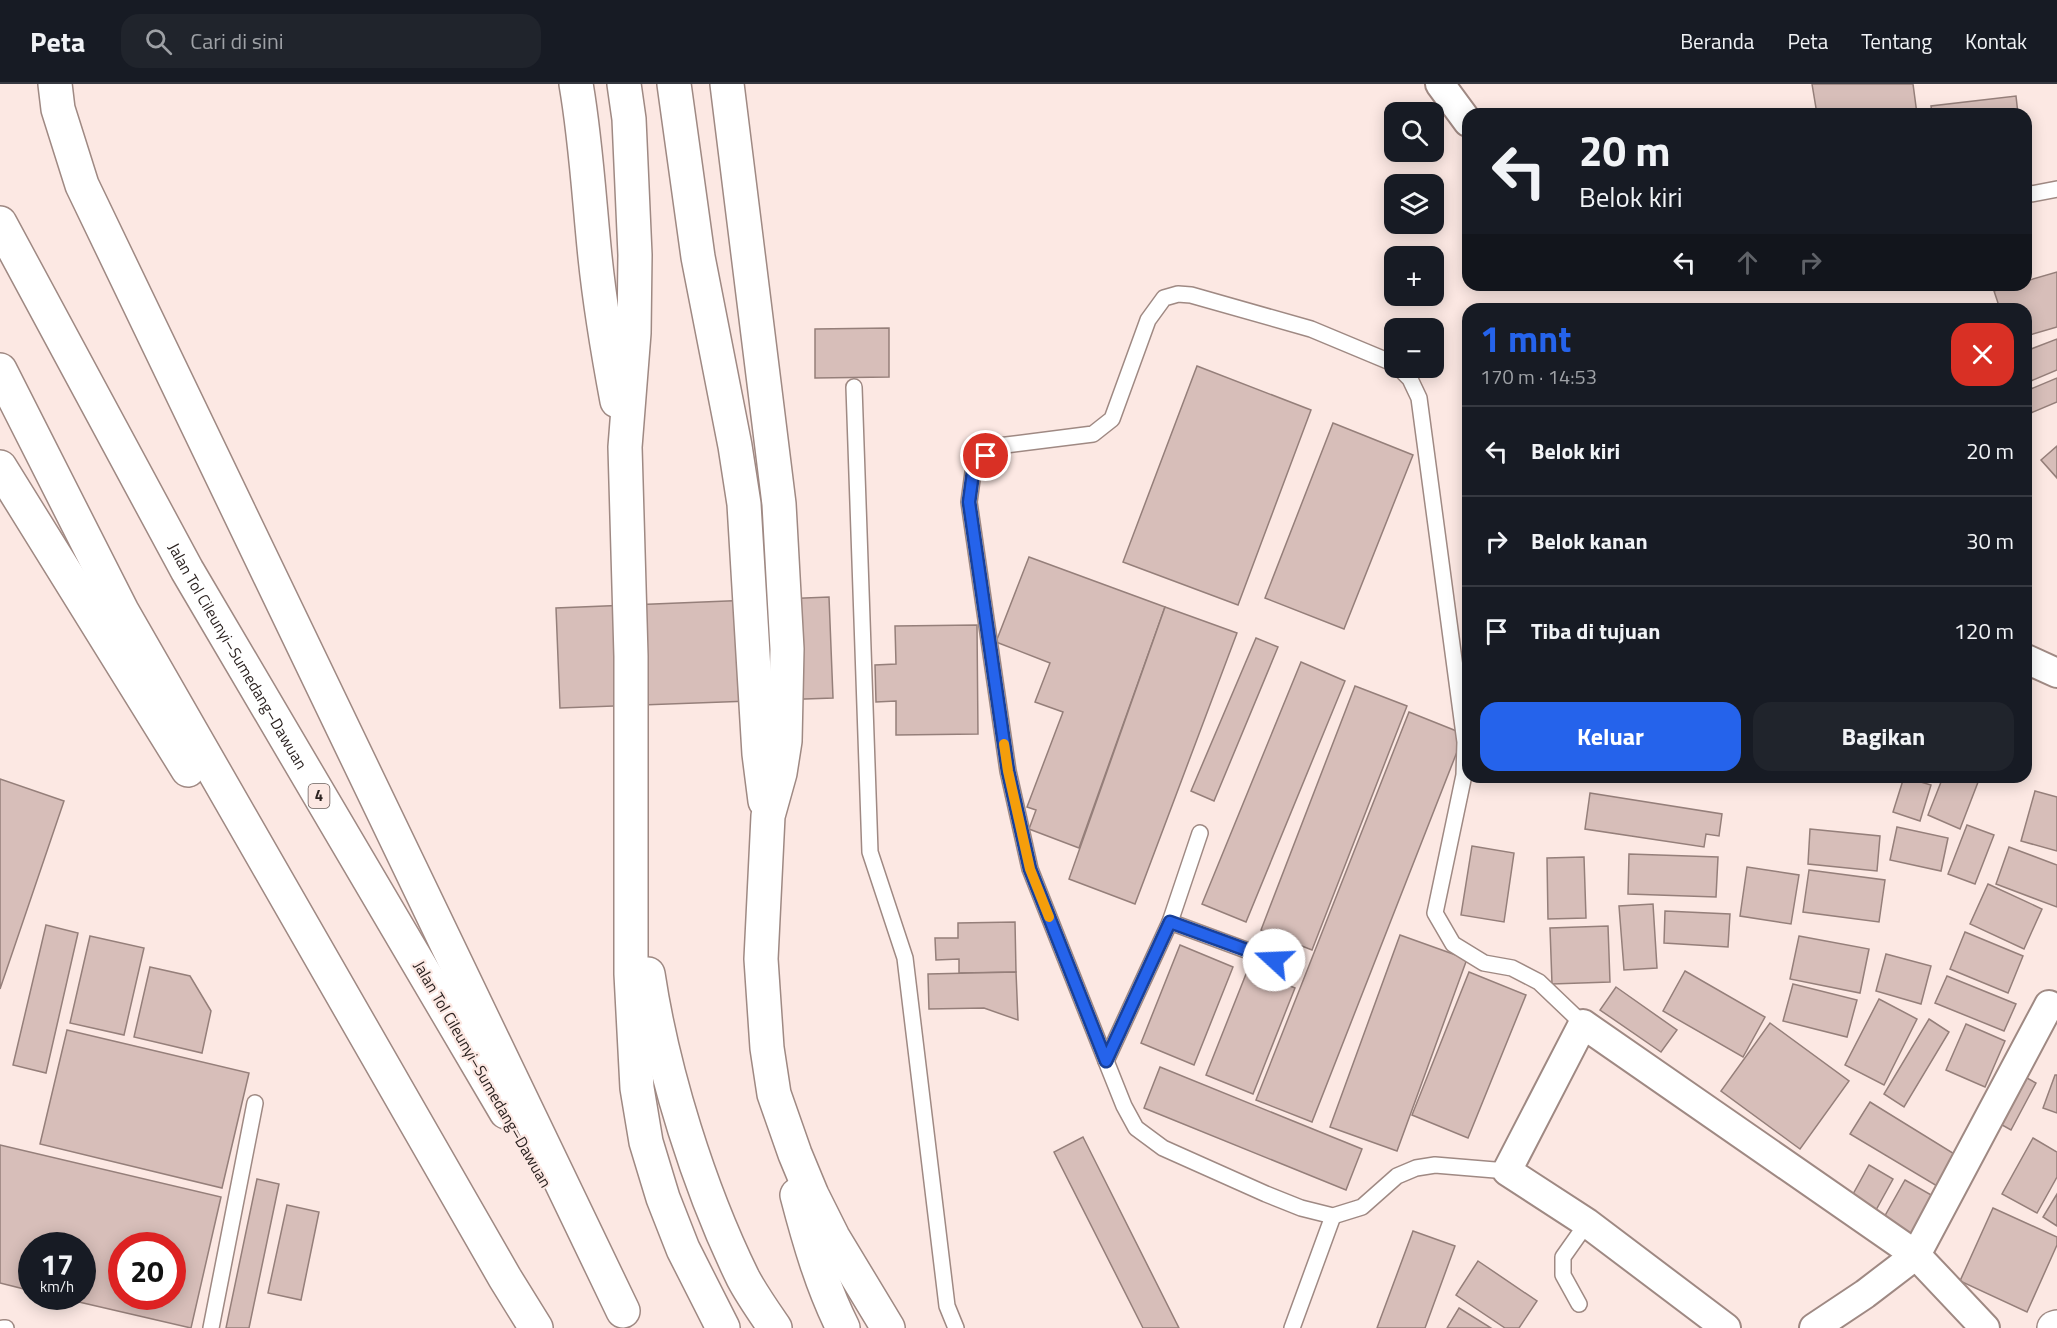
<!DOCTYPE html>
<html lang="id">
<head>
<meta charset="utf-8">
<style>
	:root { --surface:#171b24; --page:#20242c; --text:#f1f3f6; --muted:#9ea1a6; --line:#363941; --accent:#2563eb }
	body { margin:0; font-family:"Titillium Web",sans-serif; background:var(--page); color:var(--text); height:100vh; display:flex; flex-direction:column; font-size:22px; white-space:nowrap }
	* { box-sizing:border-box; margin:0 }
	p { font-size:20px; color:var(--muted) }
	.icon { flex:none; width:33px; height:33px; fill:none; stroke:currentColor; stroke-width:2; stroke-linecap:round; stroke-linejoin:round }
	.map { position:relative; flex:1; overflow:hidden }
	.details { position:absolute; left:1462px; top:219px; width:570px; height:480px; display:flex; flex-direction:column; background:var(--surface); border-radius:18px; box-shadow:0 3px 15px #0003 }
	.details>* { flex:none }
	.guide { position:absolute; left:1462px; top:24px; width:570px; height:183px; border-radius:18px; box-shadow:0 3px 15px #0003; background:#171b24; color:var(--text); overflow:hidden }
	.fabs { position:absolute; left:1384px; top:18px; display:grid; gap:12px }
	.fabs a { display:grid; place-items:center; width:60px; height:60px; border-radius:12px; background:var(--surface); box-shadow:0 3px 15px #0003; font-size:30px }
	.speed { position:absolute; left:18px; top:1148px; display:flex; gap:12px; font-size:30px; font-weight:700; text-align:center }
	.speed>* { display:grid; place-content:center; width:78px; height:78px; border-radius:50%; background:var(--surface); box-shadow:0 3px 15px #0003; line-height:1 }
	.speed small { font-size:15px; font-weight:400 }
	.speed .limit { border:9px solid #d22; background:#fff; color:#111 }
	.pin { position:absolute; display:grid; place-items:center; width:51px; height:51px; color:#fff; margin:-26px; border:3px solid #fff; border-radius:50%; box-shadow:0 2px 6px #0007 }
	.me { position:absolute; width:66px; margin:-33px; rotate:290deg; stroke-linejoin:round; filter:drop-shadow(0 0 4px #0008) }
	.turn { display:flex; align-items:center; gap:21px; height:126px; padding:0 18px; font-size:27px }
	.turn .icon { width:78px; height:78px; stroke-width:2.5 }
	.turn b { display:block; font-size:42px; line-height:51px }
	.lanes { display:flex; align-items:center; height:57px; padding:0 18px; background:#0003; justify-content:center; gap:30px; direction:ltr }
	.lanes .off { opacity:.35 }
	.round { display:grid; place-items:center; flex:none; width:63px; height:63px; border-radius:18px; background:var(--page) }
	.head { display:flex; align-items:center; justify-content:space-between; height:102px; padding:0 18px }
	h1 { font-size:36px; font-weight:700; line-height:45px; color:var(--accent) }
	.cta { display:flex; gap:12px; margin-top:auto; padding:12px 18px }
	.cta a { flex:1; height:69px; border-radius:18px; background:var(--accent); color:#fff; font-size:24px; font-weight:700; line-height:69px; text-align:center }
	.cta a+a { background:var(--page); color:var(--text) }
	ul { padding:0; list-style:none }
	li { display:flex; align-items:center; gap:18px; height:90px; padding:0 18px; border-top:2px solid var(--line) }
	li div { flex:1 }
	li b { display:block; font-size:22px }
	li em { font-style:normal }
	header { display:flex; align-items:center; gap:36px; box-sizing:border-box; height:84px; padding:0 30px; background:var(--surface); border-bottom:2px solid var(--line) }
	header strong { font-size:28px }
	nav { display:flex; gap:33px; margin-inline-start:auto; font-size:21px }
	.search { width:420px; height:54px; background:var(--page); display:flex; align-items:center; gap:15px; box-sizing:border-box; padding:0 21px; border-radius:18px; color:var(--muted); font-size:22px }
	.map>svg:first-child { display:block }
	.building { fill:#d7beb9; stroke:#957f7a; stroke-width:1.5; fill-rule:evenodd }
	.lines { fill:none; stroke-linecap:round; stroke-linejoin:round }
	.lane-casing { stroke:#9f8983; stroke-width:18 }
	.street-casing { stroke:#9f8983; stroke-width:32 }
	.highway-casing { stroke:#9f8983; stroke-width:36 }
	.lane { stroke:#fff; stroke-width:15 }
	.street { stroke:#fff; stroke-width:28 }
	.highway { stroke:#fff; stroke-width:33 }
	.route-casing { stroke:#184099; stroke-width:15 }
	.route { stroke:#2563eb; stroke-width:10 }
	.slow { stroke:#f59e0b; stroke-width:10 }
	.labels { text-anchor:middle; stroke-width:4.5; stroke-linejoin:round; paint-order:stroke }
	.shield { fill:#fce8e3; stroke:#6a5d5a; stroke-width:1.5 }
	.shield-label { font-size:15px; font-weight:bold; fill:#2b2220 }
	.street-label { font-size:16px; fill:#2b2220; stroke:#fce8e3 }
</style>
</head>
<body>
<header>
<strong>Peta</strong>
<div class="search"><svg class="icon" aria-label="search" viewBox="0 0 24 24"><circle cx="10" cy="10" r="6"/><path d="M15 15l6 6"/></svg>Cari di sini</div>
<nav><a>Beranda</a><a>Peta</a><a>Tentang</a><a>Kontak</a></nav>
</header>
<div class="map">
<svg width="2057" height="1244" viewBox="0 0 2057 1244">
	<rect width="100%" height="100%" fill="#fce8e3"/>
	<g class="building">
		<path d="M1812 0H1913L1917 30H1817Z"/>
		<path d="M2016 12 2018 30H1932L1931 22Z"/>
		<path d="M2026 144 2031 179 2026 180Z"/>
		<path d="M2057 188V243L2026 252V225H2000L1994 207 2013 201H2026V197Z"/>
		<path d="M889 244V293L815 294V245Z"/>
		<path d="M2057 255V286L2026 299V267Z"/>
		<path d="M1197 282 1311 326 1238 521 1123 478Z"/>
		<path d="M2057 294V318L2026 331V307Z"/>
		<path d="M1333 339 1413 371 1344 545 1265 514Z"/>
		<path d="M2057 362V394L2041 376Z"/>
		<path d="M1029 473 1165 523 1079 764 1029 745 1036 726 1027 723 1063 628 1035 618 1050 579 996 558Z"/>
		<path d="M829 513 833 614 560 624 556 524Z"/>
		<path d="M1165 523 1237 549 1135 820 1069 795Z"/>
		<path d="M977 541 978 650 896 651V617L876 618 875 581 896 580 895 542Z"/>
		<path d="M1256 554 1278 563 1214 717 1191 707Z"/>
		<path d="M1301 578 1345 597 1246 838 1202 820Z"/>
		<path d="M1355 602 1407 622 1312 866 1261 846Z"/>
		<path d="M1409 628 1464 650 1312 1038 1256 1016Z"/>
		<path d="M1904 693 1931 701 1920 737 1893 728Z"/>
		<path d="M1943 693H1980L1960 745 1928 731Z"/>
		<path d="M0 695 64 717 0 905Z"/>
		<path d="M2035 707 2057 713V767L2021 757Z"/>
		<path d="M1590 709 1722 730 1719 752 1706 750 1704 763 1585 745Z"/>
		<path d="M1967 741 1994 751 1975 800 1948 790Z"/>
		<path d="M1897 743 1948 754 1941 787 1890 776Z"/>
		<path d="M1810 745 1880 752 1877 787 1808 780Z"/>
		<path d="M1472 762 1514 769 1504 838 1461 831Z"/>
		<path d="M2009 763 2057 781V823L1996 800Z"/>
		<path d="M1629 770 1718 773 1716 813 1628 810Z"/>
		<path d="M1584 773 1586 834 1548 835 1547 774Z"/>
		<path d="M1747 783 1799 791 1791 840 1740 832Z"/>
		<path d="M1809 786 1885 796 1879 838 1803 828Z"/>
		<path d="M1988 800 2042 825 2024 865 1970 840Z"/>
		<path d="M1653 820 1657 884 1624 886 1619 822Z"/>
		<path d="M1665 827 1730 830 1728 863 1664 859Z"/>
		<path d="M1015 838 1016 888 959 889V875L936 876 935 854H958V839Z"/>
		<path d="M46 841 78 849 46 989 13 981Z"/>
		<path d="M1608 842 1610 898 1552 900 1550 844Z"/>
		<path d="M1965 848 2023 872 2008 909 1950 885Z"/>
		<path d="M1400 851 1467 875 1397 1067 1330 1043Z"/>
		<path d="M90 852 144 864 124 951 70 939Z"/>
		<path d="M1799 852 1869 865 1860 909 1790 895Z"/>
		<path d="M1180 861 1233 883 1194 981 1141 959Z"/>
		<path d="M1886 870 1931 882 1921 920 1876 907Z"/>
		<path d="M150 883 190 892 211 927 202 969 134 953Z"/>
		<path d="M1248 885 1295 904 1253 1010 1206 991Z"/>
		<path d="M1685 887 1765 933 1743 973 1663 927Z"/>
		<path d="M1016 888 1018 936 984 924 929 925 928 890Z"/>
		<path d="M1469 888 1526 911 1468 1054 1412 1031Z"/>
		<path d="M1947 892 2016 920 2004 947 1935 919Z"/>
		<path d="M1793 900 1857 916 1847 953 1783 937Z"/>
		<path d="M1616 903 1677 946 1661 968 1600 926Z"/>
		<path d="M1879 915 1917 935 1884 1001 1845 981Z"/>
		<path d="M1929 935 1949 948 1904 1023 1884 1010Z"/>
		<path d="M1770 939 1849 997 1800 1065 1721 1007Z"/>
		<path d="M1966 940 2005 957 1985 1003 1946 986Z"/>
		<path d="M67 946 249 989 222 1104 40 1060Z"/>
		<path d="M1160 983 1362 1065 1346 1106 1144 1024Z"/>
		<path d="M2018 989 2036 999 2011 1046 1993 1036Z"/>
		<path d="M2055 991H2057V1029L2043 1024Z"/>
		<path d="M1870 1018 1956 1071 1937 1102 1850 1050Z"/>
		<path d="M1083 1053 1179 1244H1143L1054 1068Z"/>
		<path d="M2033 1054 2057 1068V1093L2037 1129 2002 1110Z"/>
		<path d="M0 1061 221 1113 191 1244 53 1212H82V1161H32V1207L0 1199ZM122 1161H172V1212H122Z"/>
		<path d="M1869 1081 1893 1095 1876 1126 1852 1112Z"/>
		<path d="M257 1095 279 1100 249 1244H226Z"/>
		<path d="M1905 1096 1933 1112 1910 1153 1882 1137Z"/>
		<path d="M2057 1110V1142L2043 1133Z"/>
		<path d="M287 1121 319 1128 301 1216 268 1209Z"/>
		<path d="M1993 1124 2057 1153V1161L2027 1228 1960 1197Z"/>
		<path d="M1413 1147 1455 1162 1425 1244H1377Z"/>
		<path d="M1478 1177 1537 1217 1519 1244H1505L1456 1211Z"/>
		<path d="M1459 1224 1491 1244H1447Z"/>
	</g>
	<g class="lines">
		<g class="lane-casing">
			<g id="lane">
				<path d="M2026 111 2057 105"/>
				<path d="M1395 280 1311 245 1191 211 1178 210 1164 214 1148 236 1112 335 1093 350 998 362 974 381 969 418 1008 687 1030 785 1106 977 1124 1022 1136 1044 1163 1064 1266 1110 1301 1124 1333 1132 1362 1123 1397 1092 1416 1084 1435 1081 1507 1087"/>
				<path d="M1399 284 1410 295 1419 314 1465 658 1464 691 1435 829 1453 860 1484 879 1512 884 1539 898 1583 940"/>
				<path d="M854 303 870 768 905 874 947 1222 956 1244"/>
				<path d="M1170 838 1295 884"/>
				<path d="M1106 977 1170 838 1200 749"/>
				<path d="M1579 1220 1563 1191V1173L1587 1139"/>
				<path d="M3 1244H6"/>
				<path d="M211 1244 255 1019"/>
				<path d="M1292 1244 1333 1132"/>
			</g>
		</g>
		<g class="street-casing">
			<g id="street">
				<path d="M1440 0 1468 38"/>
				<path d="M2026 575 2057 589"/>
				<path d="M1726 1244 1587 1139 1507 1087 1583 940 1916 1171 1985 1244"/>
				<path d="M1814 1244 1865 1210 1916 1171 2049 921"/>
			</g>
		</g>
		<g class="highway-casing">
			<g id="highway">
				<path d="M55 0 58 25 82 101 623 1227"/>
				<path d="M576 0C586 57 589 115 595 173 600 221 608 269 617 317"/>
				<path d="M624 0 629 35 635 171 634 249 625 363 631 572V890L637 1004 646 1058 663 1114 683 1165 723 1244"/>
				<path d="M674 0 698 173 735 362 744 420 759 670 765 717"/>
				<path d="M727 0 779 420 787 565 785 657 780 689 768 732 761 875 767 964 774 1010 795 1070 812 1111 833 1153 888 1244"/>
				<path id="s1" d="M0 139 187 486 506 1028"/>
				<path d="M0 286 122 527 505 1194 536 1244"/>
				<path d="M0 383 188 686"/>
				<path d="M648 890C663 989 699 1104 743 1194 752 1211 764 1228 775 1244"/>
				<path d="M797 1111C809 1157 822 1202 843 1244"/>
				<path d="M2054 1244 2057 1243"/>
			</g>
		</g>
		<use href="#lane" class="lane"/>
		<use href="#street" class="street"/>
		<use href="#highway" class="highway"/>
	</g>
	<g class="lines">
		<g class="route-casing">
			<path id="route" d="M986 372 974 381 969 418 1008 687 1030 785 1106 977 1170 838 1274 876"/>
		</g>
		<use href="#route" class="route"/>
		<path class="slow" d="M1004 660 1008 687 1030 785 1049 833"/>
	</g>
	<g class="labels">
		<rect class="shield" x="308.5" y="700" width="21" height="24" rx="4.5"/>
		<g class="shield-label">
			<text x="319" y="717">4</text>
		</g>
		<g class="street-label">
			<text dy="6" stroke="none"><textPath href="#s1" startOffset="494">Jalan Tol Cileunyi–Sumedang–Dawuan</textPath></text>
			<text transform="translate(483 990) rotate(60)" y="6">Jalan Tol Cileunyi–Sumedang–Dawuan</text>
		</g>
	</g>
</svg>
<div class="fabs">
<a><svg class="icon" aria-label="search" viewBox="0 0 24 24"><circle cx="10" cy="10" r="6"/><path d="M15 15l6 6"/></svg></a>
<a><svg class="icon" aria-label="layers" viewBox="0 0 24 24"><path d="M12 4l9 5-9 5-9-5zM3 14l9 5 9-5"/></svg></a>
<a>+</a>
<a>−</a>
</div>
<div class="speed"><div>17<small>km/h</small></div><div class="limit">20</div></div>
<div class="pin" style="left:986px;top:372px;background:#d93025"><svg class="icon" aria-label="arrive" viewBox="0 0 24 24"><path d="M6 21V4h12l-3 4 3 4H6"/></svg></div>
<svg class="me" style="left:1274px;top:876px" viewBox="-20 -20 40 40"><circle r="19" fill="#fff"/><path d="M0-13L10 11 0 6-10 11z" fill="#2563eb"/></svg>
<div class="guide">
<div class="turn"><svg class="icon" aria-label="left" viewBox="0 0 24 24"><path d="M17 20v-9H6M10 6l-5 5 5 5"/></svg><div><b>20 m</b>Belok kiri</div></div>
<div class="lanes"><svg class="icon" aria-label="left" viewBox="0 0 24 24"><path d="M17 20v-9H6M10 6l-5 5 5 5"/></svg><svg class="icon off" aria-label="ahead" viewBox="0 0 24 24"><path d="M12 20V5M6 11l6-6 6 6"/></svg><svg class="icon off" aria-label="right" viewBox="0 0 24 24"><path d="M7 20v-9h11M14 6l5 5-5 5"/></svg></div>
</div>
<section class="details">
<div class="head"><div><h1>1 mnt</h1><p>170 m · 14:53</p></div><a class="round" style="background:#d93025;color:#fff"><svg class="icon" aria-label="close" viewBox="0 0 24 24"><path d="M6 6l12 12M18 6L6 18"/></svg></a></div>
<ul>
<li><svg class="icon" aria-label="left" viewBox="0 0 24 24"><path d="M17 20v-9H6M10 6l-5 5 5 5"/></svg><div><b>Belok kiri</b></div><em>20 m</em></li>
<li><svg class="icon" aria-label="right" viewBox="0 0 24 24"><path d="M7 20v-9h11M14 6l5 5-5 5"/></svg><div><b>Belok kanan</b></div><em>30 m</em></li>
<li><svg class="icon" aria-label="arrive" viewBox="0 0 24 24"><path d="M6 21V4h12l-3 4 3 4H6"/></svg><div><b>Tiba di tujuan</b></div><em>120 m</em></li>
</ul>
<div class="cta"><a>Keluar</a><a>Bagikan</a></div>
</section>
</div>
</body>
</html>
